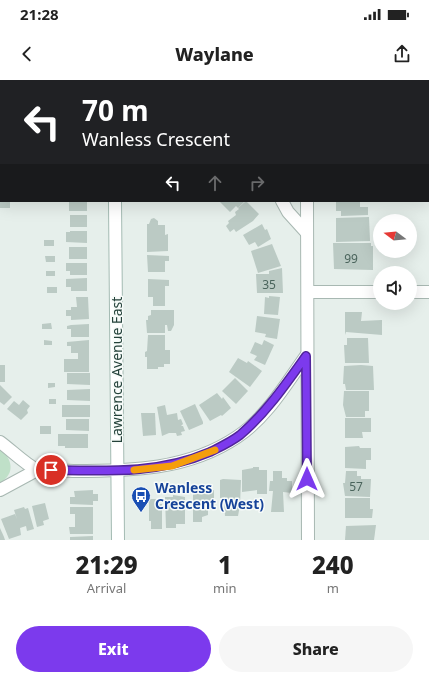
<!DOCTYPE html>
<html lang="en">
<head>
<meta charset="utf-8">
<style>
	:root { --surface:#fff; --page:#f6f6f6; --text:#222; --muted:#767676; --accent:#7c3aed }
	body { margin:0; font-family:"Noto Sans",sans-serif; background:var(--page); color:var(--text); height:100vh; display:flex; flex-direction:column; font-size:15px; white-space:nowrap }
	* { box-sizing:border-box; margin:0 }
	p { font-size:13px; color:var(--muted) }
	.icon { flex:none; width:22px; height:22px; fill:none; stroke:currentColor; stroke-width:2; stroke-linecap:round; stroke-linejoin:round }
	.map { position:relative; height:460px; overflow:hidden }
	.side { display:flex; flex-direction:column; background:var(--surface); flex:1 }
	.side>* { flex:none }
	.guide { position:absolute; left:0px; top:0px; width:429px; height:122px; box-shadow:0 4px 16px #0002; background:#202124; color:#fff; overflow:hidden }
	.needle { width:26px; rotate:286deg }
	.fabs { position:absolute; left:373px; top:134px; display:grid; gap:8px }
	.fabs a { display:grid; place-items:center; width:44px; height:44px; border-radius:50%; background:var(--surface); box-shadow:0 4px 16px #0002; font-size:20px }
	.pin { position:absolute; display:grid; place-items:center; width:34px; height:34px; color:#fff; margin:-17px; border:2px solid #fff; border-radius:50%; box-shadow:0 1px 4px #0007 }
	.me { position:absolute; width:44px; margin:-22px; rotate:0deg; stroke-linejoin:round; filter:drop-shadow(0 0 3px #0008) }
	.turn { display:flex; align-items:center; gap:14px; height:84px; padding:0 16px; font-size:18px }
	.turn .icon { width:52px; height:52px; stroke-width:2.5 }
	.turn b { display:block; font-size:28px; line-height:34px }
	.lanes { display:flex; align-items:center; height:38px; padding:0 16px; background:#0003; justify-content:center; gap:20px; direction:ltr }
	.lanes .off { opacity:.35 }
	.eta { display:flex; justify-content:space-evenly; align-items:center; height:68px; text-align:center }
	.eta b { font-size:24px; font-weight:800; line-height:28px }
	.cta { display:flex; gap:8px; margin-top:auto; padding:8px 16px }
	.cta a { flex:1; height:46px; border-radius:24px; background:var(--accent); color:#fff; font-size:16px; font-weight:800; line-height:46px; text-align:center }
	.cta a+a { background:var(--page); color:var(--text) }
	.status { display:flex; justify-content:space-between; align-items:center; height:28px; padding:0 20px; background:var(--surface); direction:ltr }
	.status svg { height:11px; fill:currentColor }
	header { display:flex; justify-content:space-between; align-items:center; height:52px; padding:0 16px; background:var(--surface); font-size:18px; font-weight:800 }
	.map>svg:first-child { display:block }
	.green { fill:#bfe0c8 }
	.building { fill:#bbcac4 }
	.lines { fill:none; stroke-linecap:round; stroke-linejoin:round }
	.street-casing { stroke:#a8b8b2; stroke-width:14 }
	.secondary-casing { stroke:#a4bbb3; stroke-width:14 }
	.path { stroke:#86b3a5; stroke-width:2; stroke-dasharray:2 3; stroke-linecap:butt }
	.street { stroke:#fff; stroke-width:12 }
	.secondary { stroke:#fff; stroke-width:12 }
	.route-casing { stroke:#51269a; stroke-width:10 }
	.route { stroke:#7c3aed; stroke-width:7 }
	.slow { stroke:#f59e0b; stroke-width:7 }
	.labels { text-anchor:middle; stroke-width:3; stroke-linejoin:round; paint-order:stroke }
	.number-label { font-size:12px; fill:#4a645c }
	.street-label { font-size:14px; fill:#24423a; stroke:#f7fbf9 }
	.transit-label { font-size:14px; font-weight:bold; fill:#164399; stroke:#f7fbf9; text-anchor:start }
</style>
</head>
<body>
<div class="status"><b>21:28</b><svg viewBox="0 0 49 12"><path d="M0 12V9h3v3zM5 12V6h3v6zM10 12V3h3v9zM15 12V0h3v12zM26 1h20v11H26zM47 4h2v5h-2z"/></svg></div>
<header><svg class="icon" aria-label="back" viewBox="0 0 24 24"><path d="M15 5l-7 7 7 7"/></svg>Waylane<svg class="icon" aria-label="share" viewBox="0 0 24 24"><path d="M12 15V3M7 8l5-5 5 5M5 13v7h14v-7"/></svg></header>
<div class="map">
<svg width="429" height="460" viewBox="0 0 429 460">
	<rect width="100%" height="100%" fill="#e6efeb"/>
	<path class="green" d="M0 368C12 379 16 393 0 403Z"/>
	<g class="building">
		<rect x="0" y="121" width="10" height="7"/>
		<rect x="69" y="121" width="18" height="10"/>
		<path d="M219 121H245L238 128 236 126 230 132Z"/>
		<path d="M246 121 259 134 253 141 236 152 234 149 230 152 226 146 229 143 228 141 236 135 235 132 239 129 238 128Z"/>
		<path d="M336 121H360V127H368V135L341 136V131H336Z"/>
		<rect x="70" y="135" width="17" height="12"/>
		<path d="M369 137 370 161 336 162V138Z"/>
		<path d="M154 138 158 141V145H165V155L168 154V171L147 172V144H149L151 139Z"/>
		<path d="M262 144 265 150 267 149 271 159 258 167 255 162 249 165 243 155Z"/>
		<path d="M70 151H87V163L66 162V152H70Z"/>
		<rect x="44" y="160" width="10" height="6"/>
		<path d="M333 163H371V166H373V190L334 189Z"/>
		<path d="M272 164 281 186 258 193 251 171Z"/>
		<rect x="69" y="167" width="18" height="12"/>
		<path d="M147 175 169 176V181H165V192H148Z"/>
		<path d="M45 176H55V182H46Z"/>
		<path d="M66 183H87V195H70V191H66Z"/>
		<path d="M282 188 283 213H257L256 194H269V191Z"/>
		<rect x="46" y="191" width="9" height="5"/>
		<path d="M87 198V211H71V207H66V199Z"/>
		<path d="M148 199 169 200V206H165V226H153V217H148Z"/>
		<rect x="47" y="207" width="10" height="6"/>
		<path d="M269 216 280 217 278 235 264 234 265 217 269 218Z"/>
		<path d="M76 217H88L89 239 71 240V236H66V230H71V227H77Z"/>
		<path d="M151 230H174V245L171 251H168L167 245H165V253H147L146 240H148V236L151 235Z"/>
		<path d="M345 232H362L361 241 382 240V255L346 252 345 255Z"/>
		<path d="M257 236 280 239 277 259 265 257 266 254 255 252Z"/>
		<path d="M51 243 52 249H42V244Z"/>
		<path d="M89 244V257H71V249H67V246L71 245Z"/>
		<path d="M148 255H165V270H170V284H164V287H158V289H147V277H145V272L147 271Z"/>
		<path d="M347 258H368L369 283H345L344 265H347Z"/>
		<path d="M44 260 52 261V265H44Z"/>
		<path d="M89 260V292H64V279H78V273H71V266H67V262Z"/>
		<path d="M264 260 274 265 265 285 254 280 257 276 250 273 255 262 262 265Z"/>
		<path d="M238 278 247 283 248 281 262 291 250 307 229 292Z"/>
		<rect x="0" y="285" width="5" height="17"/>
		<path d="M361 285 373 286 374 310H346L345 304H343L344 286Z"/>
		<path d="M67 293H90V305L67 304Z"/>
		<path d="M235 298 248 311 236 324 222 311Z"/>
		<path d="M48 303H55V307L48 308Z"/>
		<path d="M0 305 12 317 4 325 0 322Z"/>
		<path d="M90 309V321L67 320V310Z"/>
		<path d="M344 311H369V331H365V337H346L343 325Z"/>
		<path d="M217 313 222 319 223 317 231 328 222 336 221 335 210 341 199 325Z"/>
		<rect x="49" y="319" width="7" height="5"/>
		<path d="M23 320 30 326 27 330 28 333 21 340 7 329 14 321 19 325Z"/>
		<path d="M195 324 203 342V344L189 350 180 331Z"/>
		<rect x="62" y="325" width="28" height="12"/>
		<path d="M165 325 167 335 177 333 178 340 181 339 183 344 181 346H183L185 351 181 352 182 355 177 356 176 353H169L162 356 157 327Z"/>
		<path d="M141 333H155L156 355 143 356Z"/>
		<path d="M345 338H371V352H362L363 358H345Z"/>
		<path d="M66 339H89V351L66 350Z"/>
		<rect x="40" y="346" width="11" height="8"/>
		<path d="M58 354H88V368H65V366H58Z"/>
		<path d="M359 366 360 368H371V380H366V389L345 388V367Z"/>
		<path d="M253 387H259V390H267V414H257V410L242 412V390L253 388Z"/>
		<path d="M273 391H282V398H287V401H292V413L283 412 284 432H271L273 411H269L270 401H273Z"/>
		<path d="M346 391H357V396H361V399H371L370 417 345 416 343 403H345Z"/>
		<path d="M223 399 241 400 240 425 238 436H225L224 418H220V400Z"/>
		<path d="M93 410V414H98V421H93V425L70 424V417H75L74 411Z"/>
		<path d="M206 410H214V422H208V435L202 437V442H193V413L206 412Z"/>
		<path d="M173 415 185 417V444H176V448H166L165 417H173Z"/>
		<path d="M345 418H370V429H373L372 438H345Z"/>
		<path d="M149 419H156V424H162V449H151V441H149Z"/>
		<path d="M45 423 49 439 43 441 44 445 37 447 32 426Z"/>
		<path d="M24 427 25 429 28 428 34 449 27 451 26 446 20 448 21 455 9 459 1 439 15 434 17 439 14 430Z"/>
		<path d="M70 427H93V454H70L69 447H75V434H70Z"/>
		<path d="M376 445 374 460H345L346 446Z"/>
		<path d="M0 448 4 457 5 460H0Z"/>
		<path d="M93 456V460H70V457Z"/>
	</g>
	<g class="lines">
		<g class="street-casing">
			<g id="street">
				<path d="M307 0V1"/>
				<path d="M282 121 288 132 307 153"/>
				<path d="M307 121 308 460"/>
				<path d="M308 212H380"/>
				<path d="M410 212H429"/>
				<path d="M0 362C11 370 25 384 37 390 44 393 65 390 73 391 131 391 188 390 237 357 266 338 286 304 306 276"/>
				<path d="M0 410 37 390"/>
			</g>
		</g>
		<g class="secondary-casing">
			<g id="secondary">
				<path d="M114 0V1"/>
				<path d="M115 121 118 460"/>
			</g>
		</g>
		<path class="path" d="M0 67 1 66"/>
		<use href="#street" class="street"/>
		<use href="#secondary" class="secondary"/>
	</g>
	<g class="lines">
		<g class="route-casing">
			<path id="route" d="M51 390C106 391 159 394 210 372 220 367 231 362 240 355 266 333 286 304 306 276L307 399"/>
		</g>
		<use href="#route" class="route"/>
		<path class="slow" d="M134 390 172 386 215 370"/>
	</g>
	<defs>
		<g id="bus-pin" transform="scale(1)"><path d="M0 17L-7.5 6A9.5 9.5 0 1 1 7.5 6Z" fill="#1a4fb4" stroke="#f7fbf9"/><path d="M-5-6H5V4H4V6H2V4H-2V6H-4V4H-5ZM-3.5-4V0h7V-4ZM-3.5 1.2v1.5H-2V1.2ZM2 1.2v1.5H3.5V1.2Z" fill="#fff"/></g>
	</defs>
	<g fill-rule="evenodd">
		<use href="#bus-pin" x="141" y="416"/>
	</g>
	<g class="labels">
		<g class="number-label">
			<text x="351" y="183">99</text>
			<text x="269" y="209">35</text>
			<text x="356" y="411">57</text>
		</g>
		<g class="street-label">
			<text transform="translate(117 290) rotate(-90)" y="5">Lawrence Avenue East</text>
		</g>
		<g class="transit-label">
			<text x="155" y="413">Wanless<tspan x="155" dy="16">Crescent (West)</tspan></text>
		</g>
	</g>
</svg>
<div class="fabs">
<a><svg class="needle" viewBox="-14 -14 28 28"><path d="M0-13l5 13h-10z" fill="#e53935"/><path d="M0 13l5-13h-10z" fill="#767676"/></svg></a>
<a><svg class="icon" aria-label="sound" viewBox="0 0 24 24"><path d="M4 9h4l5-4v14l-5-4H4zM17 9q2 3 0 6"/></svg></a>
</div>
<div class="pin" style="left:51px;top:390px;background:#d93025"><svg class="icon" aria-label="arrive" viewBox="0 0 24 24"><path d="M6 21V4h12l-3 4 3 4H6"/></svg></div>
<svg class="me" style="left:307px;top:399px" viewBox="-20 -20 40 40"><path d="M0-17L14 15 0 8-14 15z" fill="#7c3aed" stroke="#fff" stroke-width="4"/></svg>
<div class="guide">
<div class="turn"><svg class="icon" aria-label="left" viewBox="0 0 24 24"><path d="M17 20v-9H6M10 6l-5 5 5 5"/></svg><div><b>70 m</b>Wanless Crescent</div></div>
<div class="lanes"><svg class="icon" aria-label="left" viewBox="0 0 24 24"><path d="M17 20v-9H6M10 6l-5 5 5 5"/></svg><svg class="icon off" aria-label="ahead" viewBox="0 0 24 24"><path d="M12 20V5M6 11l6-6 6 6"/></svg><svg class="icon off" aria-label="right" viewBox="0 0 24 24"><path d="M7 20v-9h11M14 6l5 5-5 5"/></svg></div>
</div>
</div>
<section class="side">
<div class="eta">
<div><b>21:29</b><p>Arrival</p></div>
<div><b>1</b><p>min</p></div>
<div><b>240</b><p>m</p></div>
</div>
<div class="cta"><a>Exit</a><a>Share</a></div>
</section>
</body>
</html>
